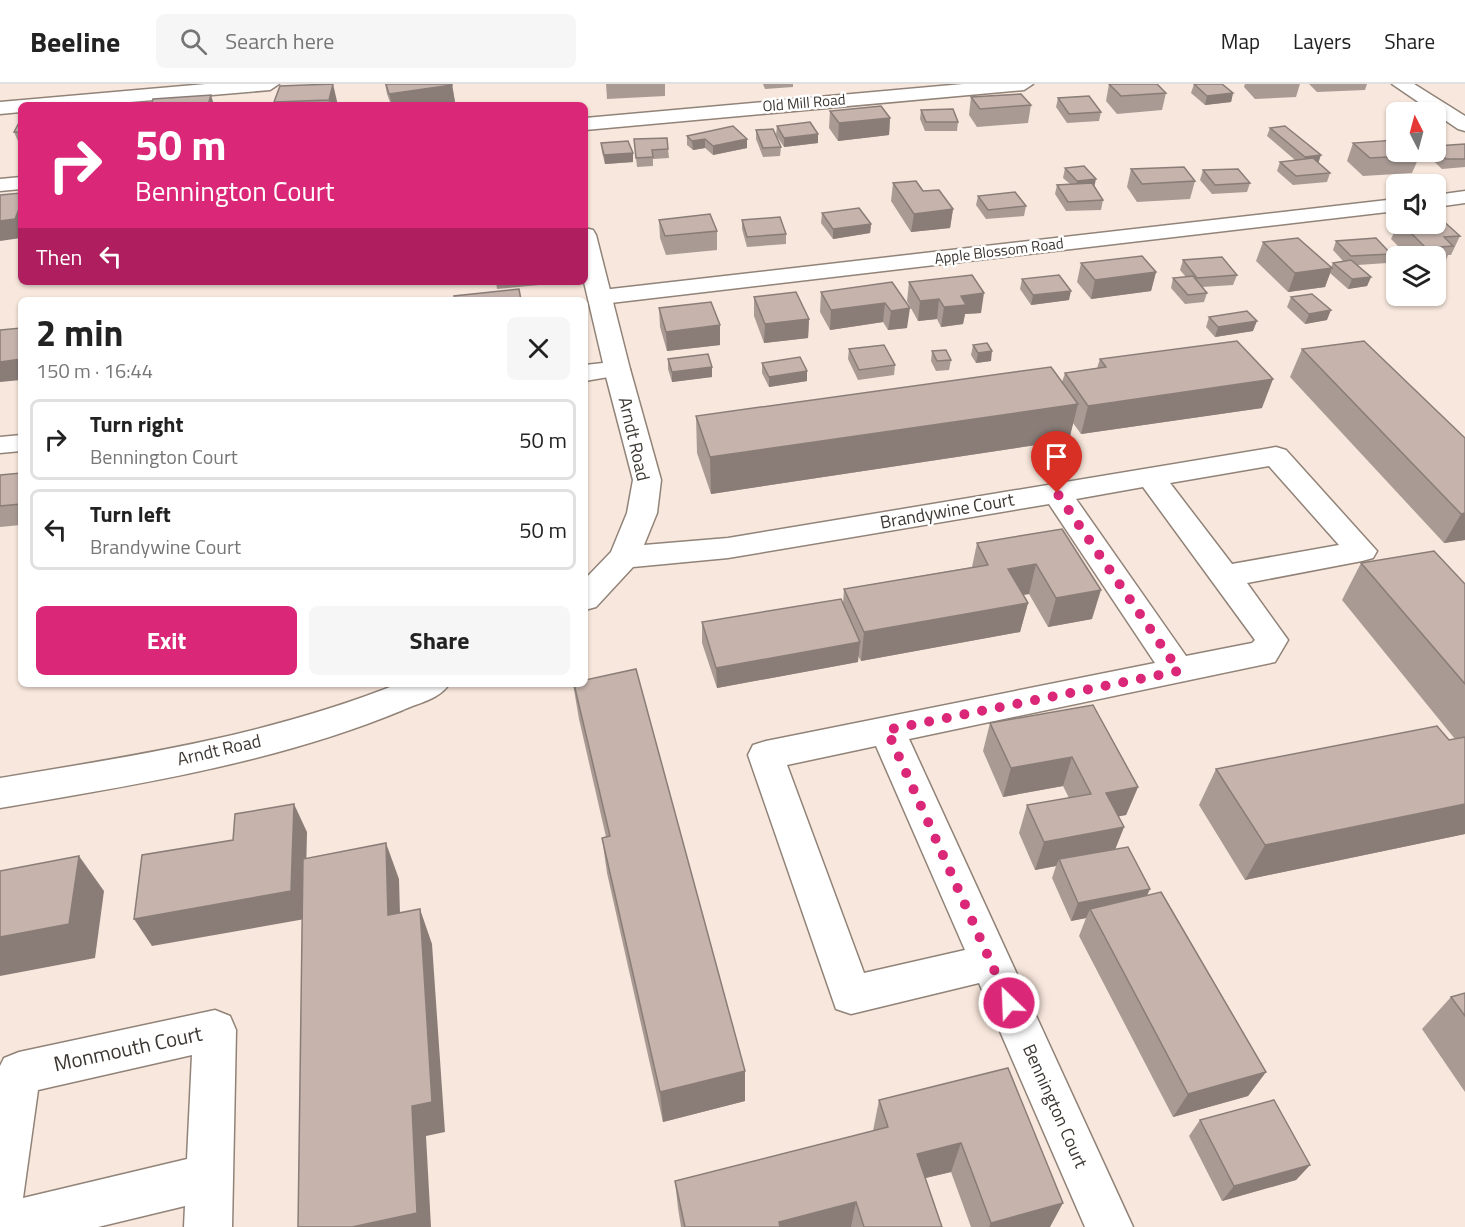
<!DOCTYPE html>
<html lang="en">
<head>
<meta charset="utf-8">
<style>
	:root { --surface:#fff; --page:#f6f6f6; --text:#222; --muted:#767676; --line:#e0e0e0; --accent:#db2777 }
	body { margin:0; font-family:"Titillium Web",sans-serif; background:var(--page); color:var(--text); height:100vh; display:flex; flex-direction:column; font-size:22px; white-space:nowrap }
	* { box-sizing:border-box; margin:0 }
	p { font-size:20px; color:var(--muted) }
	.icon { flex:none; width:33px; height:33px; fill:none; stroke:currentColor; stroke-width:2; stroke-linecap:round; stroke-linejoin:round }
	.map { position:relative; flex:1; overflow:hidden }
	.side { position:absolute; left:18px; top:213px; width:570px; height:390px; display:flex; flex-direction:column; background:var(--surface); border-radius:9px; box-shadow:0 2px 4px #0004 }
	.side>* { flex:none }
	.hud { position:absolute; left:18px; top:18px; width:570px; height:183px; border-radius:9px; box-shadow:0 2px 4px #0004; background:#db2777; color:#fff; overflow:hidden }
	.needle { width:39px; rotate:354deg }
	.fabs { position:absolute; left:1386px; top:18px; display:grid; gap:12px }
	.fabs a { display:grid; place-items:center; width:60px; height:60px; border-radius:9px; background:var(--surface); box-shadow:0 2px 4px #0004; font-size:30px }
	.pin { position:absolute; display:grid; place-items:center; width:51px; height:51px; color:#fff; margin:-62px -26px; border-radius:50% 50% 50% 0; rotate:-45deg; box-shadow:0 0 6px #0007 }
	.pin .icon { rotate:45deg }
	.me { position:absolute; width:66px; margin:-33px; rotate:336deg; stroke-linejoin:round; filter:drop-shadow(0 0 4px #0008) }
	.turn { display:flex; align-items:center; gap:21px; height:126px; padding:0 18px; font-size:27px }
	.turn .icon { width:78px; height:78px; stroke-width:2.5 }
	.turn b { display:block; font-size:42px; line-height:51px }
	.then { display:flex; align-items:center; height:57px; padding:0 18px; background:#0003; gap:12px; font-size:22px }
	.round { display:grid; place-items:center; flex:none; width:63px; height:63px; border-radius:9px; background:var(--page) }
	.summary { display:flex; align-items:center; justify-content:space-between; height:102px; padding:0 18px }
	h1 { font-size:36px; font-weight:700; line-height:45px }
	.cta { display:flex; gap:12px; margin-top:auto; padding:12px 18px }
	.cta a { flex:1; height:69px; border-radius:9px; background:var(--accent); color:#fff; font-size:24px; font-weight:700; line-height:69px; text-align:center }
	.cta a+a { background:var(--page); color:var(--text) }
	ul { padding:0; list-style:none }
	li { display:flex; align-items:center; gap:18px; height:81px; margin:0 12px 9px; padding:0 6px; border:3px solid var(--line); border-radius:9px }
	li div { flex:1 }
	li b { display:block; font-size:22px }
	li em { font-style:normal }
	header { display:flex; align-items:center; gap:36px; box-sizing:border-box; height:84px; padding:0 30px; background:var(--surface); border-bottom:2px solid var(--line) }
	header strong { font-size:28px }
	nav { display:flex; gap:33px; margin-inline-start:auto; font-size:21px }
	.search { width:420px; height:54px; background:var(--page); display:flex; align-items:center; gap:15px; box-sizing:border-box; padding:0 21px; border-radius:9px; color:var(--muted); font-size:22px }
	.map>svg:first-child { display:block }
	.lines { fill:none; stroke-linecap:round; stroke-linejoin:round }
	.minor-casing { stroke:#918378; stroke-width:3 }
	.tertiary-casing { stroke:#918378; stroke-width:3 }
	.minor { fill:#fff; fill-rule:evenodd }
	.tertiary { fill:#fff; fill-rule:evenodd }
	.wall { fill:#a99a94 }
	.shaded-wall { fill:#8a7d78 }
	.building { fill:#c5b3ac; stroke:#8a7d78; stroke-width:1.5 }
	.route { stroke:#db2777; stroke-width:10; stroke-dasharray:0 18 }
	.labels { text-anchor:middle; stroke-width:5; stroke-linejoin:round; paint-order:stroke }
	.far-street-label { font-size:15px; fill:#3d3732; stroke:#fff }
	.street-label { font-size:18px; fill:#3d3732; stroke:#fff }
	.near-street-label { font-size:21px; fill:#3d3732; stroke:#fff }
</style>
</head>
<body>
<header>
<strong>Beeline</strong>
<div class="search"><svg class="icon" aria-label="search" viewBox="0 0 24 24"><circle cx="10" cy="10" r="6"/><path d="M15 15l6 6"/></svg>Search here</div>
<nav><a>Map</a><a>Layers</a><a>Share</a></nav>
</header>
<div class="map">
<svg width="1465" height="1143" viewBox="0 0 1465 1143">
	<rect width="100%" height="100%" fill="#f8e7dc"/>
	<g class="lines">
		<g class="minor-casing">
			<g id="minor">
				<path d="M206 0H279L270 6 95 21H21V28L0 30V18Z"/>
				<path d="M1392 0H1414L1465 32V47L1458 45Z"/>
				<path d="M21 93V105L0 107V95Z"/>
				<path d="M1465 107V119L1436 123V111Z"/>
				<path d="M1396 115V127L602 220 594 218 590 213 594 208 602 206Z"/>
				<path d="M617 277 626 280 630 285 661 396 657 429 644 461 728 454 1276 363 1286 366 1377 467 1373 474 1362 477 1247 499 1288 556 1275 578 909 655 1133 1143H1085L979 899 851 930 836 925 748 671 753 661 766 657 1155 579 1049 420 728 474 633 483 596 523 585 526V495L611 468 627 429 633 396 604 285 608 280ZM1269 382 1339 461 1232 480 1170 399ZM1143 403 1255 556 1252 559 1186 572 1076 415ZM876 662 965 866 864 889 787 681Z"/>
				<path d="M398 600H449C440 615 418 619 403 626 275 679 135 701 0 724V694C135 672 270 651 398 600Z"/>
				<path d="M215 926 230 932 236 946 232 1143H184L185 1122 98 1143H0V982L4 974 19 968ZM192 971 187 1075 23 1114 38 1006Z"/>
			</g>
		</g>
		<g class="tertiary-casing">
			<g id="tertiary">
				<path d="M963 0H1033L1024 6 585 46V34Z"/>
				<path d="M585 144 593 146 596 151 630 285 626 290 585 297V281L603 279 584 198Z"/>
				<path d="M21 351V367L0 369V353Z"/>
			</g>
		</g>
		<use href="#minor" class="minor"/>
		<use href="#tertiary" class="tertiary"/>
	</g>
	<g class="wall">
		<path d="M385 0H452L455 18 434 21H391L387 10Z"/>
		<path d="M606 0H665V12L607 15Z"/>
		<path d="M763 0H793V3L765 5Z"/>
		<path d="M1109 0 1166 9 1162 26 1117 30 1106 17Z"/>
		<path d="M1194 0 1233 9 1231 18 1205 21 1191 9Z"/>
		<path d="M1245 0H1300L1296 13 1255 15 1244 3Z"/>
		<path d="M1309 0H1367L1365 6 1317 8Z"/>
		<path d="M280 2 337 17 336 21H275L274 18Z"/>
		<path d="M971 13 1031 21 1028 39 977 43 969 31Z"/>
		<path d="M1058 14 1101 28 1099 37 1067 39 1056 23Z"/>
		<path d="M921 26 958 38 957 47H925L920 35Z"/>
		<path d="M830 27 890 34 889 51 838 57 829 44Z"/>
		<path d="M21 35V64L14 48Z"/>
		<path d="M733 42 747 64 713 71 705 64 693 66 687 61V52Z"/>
		<path d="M777 42 818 59 784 63 776 51Z"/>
		<path d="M1270 44 1318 79 1330 89 1327 98 1293 101 1277 87 1280 78 1295 76 1267 52Z"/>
		<path d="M756 46 781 63 780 72 763 73 756 55Z"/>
		<path d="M634 55 668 65 669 74 653 75V82L637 83Z"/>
		<path d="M601 59 633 69V78L605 80 602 68Z"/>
		<path d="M1353 59 1420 71 1412 89 1363 92 1347 77Z"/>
		<path d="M1465 60V83L1442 85 1427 71 1429 68H1436V62Z"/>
		<path d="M1065 84 1094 103 1103 116 1101 126 1066 127 1055 110 1057 101 1070 100 1063 94Z"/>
		<path d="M1131 85 1195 97 1190 115 1137 118 1127 103Z"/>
		<path d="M1203 86 1250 99 1247 108 1212 110 1200 96Z"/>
		<path d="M893 99 923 107 953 125 950 144 911 148 891 117Z"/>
		<path d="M978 112 1026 122 1024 132 986 135 976 121Z"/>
		<path d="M822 129 871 140 870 149 833 155 821 139Z"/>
		<path d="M659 136 717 147V166L666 171 660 154Z"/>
		<path d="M742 136 786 150V160L747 163 742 145Z"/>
		<path d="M1398 140H1436L1460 152 1451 171H1448L1444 181H1436V172H1408L1391 155Z"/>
		<path d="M1336 157 1391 170 1387 179 1358 181 1371 193 1367 202 1348 205 1330 189 1325 203 1288 208 1256 177 1263 158 1331 183 1333 179 1343 177 1333 166Z"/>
		<path d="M1183 176 1237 191 1233 201 1202 203 1207 209 1204 218 1185 220 1171 204 1173 194 1186 193 1180 186Z"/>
		<path d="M1081 179 1156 188 1151 207 1091 215 1077 198Z"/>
		<path d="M1022 195 1069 216 1031 221 1020 205Z"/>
		<path d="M496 198H538L539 201 497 205Z"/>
		<path d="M892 198 907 244 888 246 883 238 830 246 820 228 821 208Z"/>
		<path d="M909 198 981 229 965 230 963 240 941 243 937 235 918 237 907 217Z"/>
		<path d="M754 213 809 235 808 254 764 259 754 232Z"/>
		<path d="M1291 213 1327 236 1305 240 1287 223Z"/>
		<path d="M659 224 720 261 667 267 660 243Z"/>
		<path d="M1209 233 1253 247 1215 253 1206 243Z"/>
		<path d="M973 261 991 277 976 279 971 271Z"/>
		<path d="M849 265 895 281 894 291 858 296 848 275Z"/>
		<path d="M1302 265 1465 354V456L1444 459 1290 293Z"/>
		<path d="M932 267 951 276 949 286 936 287 931 277Z"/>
		<path d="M668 275 712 283V293L672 298 668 285Z"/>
		<path d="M1100 275 1262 324 1081 350 1073 339 1069 356 711 410 697 369 696 332 1062 298 1065 289 1097 284Z"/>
		<path d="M762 279 807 287V297L769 303 762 289Z"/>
		<path d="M21 389V441L0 443V391Z"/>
		<path d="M1062 445 1092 535 1048 543 1029 510 1023 511 1028 519 1020 548 861 577 858 572V578L717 604 702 559V538L843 520 844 505 972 483 977 459Z"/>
		<path d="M1361 479 1465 500V750L1245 796 1199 721 1216 685 1455 655 1342 516Z"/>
		<path d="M573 600 745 987V1017L663 1038 607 789 602 754 606 753 579 635Z"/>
		<path d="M1093 621 1138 703 1126 731 1118 732 1124 743 1115 765 1150 805 1147 811 1266 988 1248 1012 1173 1033 1079 852 1086 834 1071 837 1052 794 1056 782 1035 786 1019 749 1027 721 1069 714 1063 702 1003 713 983 667 990 639Z"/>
		<path d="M1465 909V1008L1422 945 1451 913Z"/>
		<path d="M1008 984 1050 1143H971L951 1088 925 1094 942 1143H681L678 1124 675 1097 873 1047 879 1016Z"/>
		<path d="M1200 1036 1310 1081 1296 1096 1222 1117 1189 1052Z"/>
	</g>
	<g class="shaded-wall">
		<path d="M333 0 337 17 336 21H330L329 16Z"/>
		<path d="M452 1 455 18 434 21H392L389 10Z"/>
		<path d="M1233 9 1231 18 1205 21 1207 12Z"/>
		<path d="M211 11 214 21H208Z"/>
		<path d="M890 34 889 51 838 57 839 39Z"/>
		<path d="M818 50V59L784 63V54Z"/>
		<path d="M705 55V64L693 66 692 57Z"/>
		<path d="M747 55V64L713 71V62Z"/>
		<path d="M633 69V78L605 80 604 71Z"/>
		<path d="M1321 71 1318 80 1302 82 1305 73Z"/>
		<path d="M1096 95 1094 104 1075 107 1077 97Z"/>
		<path d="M21 120V154L0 157V137Z"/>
		<path d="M953 125 950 144 911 148 914 130Z"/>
		<path d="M871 140 870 149 833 155V145Z"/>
		<path d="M1332 184 1325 203 1288 208 1295 189Z"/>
		<path d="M1156 188 1151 207 1091 215 1095 196Z"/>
		<path d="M1371 193 1367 202 1348 205 1352 195Z"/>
		<path d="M1071 207 1069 216 1031 221 1033 211Z"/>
		<path d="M984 209 981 229 965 230 963 240 941 243 944 223 961 212Z"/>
		<path d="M939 215 937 235 918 237 920 217Z"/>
		<path d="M885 219 883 238 830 246 831 226Z"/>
		<path d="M910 224 907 244 888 246 891 227Z"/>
		<path d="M1331 226 1327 236 1305 240 1309 230Z"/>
		<path d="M809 235 808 254 764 259 765 240Z"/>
		<path d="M1257 237 1253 247 1215 253 1218 243Z"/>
		<path d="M720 241V261L667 267 666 248Z"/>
		<path d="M992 267 991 277 976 279 978 269Z"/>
		<path d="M21 275V296L0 298V278Z"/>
		<path d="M712 283V293L672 298V288Z"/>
		<path d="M807 287V297L769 303V293Z"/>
		<path d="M1273 295 1262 324 1081 350 1088 322Z"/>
		<path d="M1078 320 1069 356 711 410 710 373Z"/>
		<path d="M1465 429V456L1444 459 1461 430Z"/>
		<path d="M1036 480 1029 510 1001 514 1008 485Z"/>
		<path d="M1101 506 1092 535 1048 543 1056 514Z"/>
		<path d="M1028 519 1020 548 861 577 864 548Z"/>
		<path d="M860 558 858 578 717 604 716 584Z"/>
		<path d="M1072 673 1063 702 1003 713 1011 684Z"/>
		<path d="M1138 703 1126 731 1095 737 1106 709Z"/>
		<path d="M294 720 307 748 305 835 152 862 134 835Z"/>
		<path d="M1465 720V750L1245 796 1265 761Z"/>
		<path d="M1124 743 1113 771 1059 775 1056 782 1035 786 1044 758Z"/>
		<path d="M386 759 399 795 401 865 388 831Z"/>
		<path d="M79 772 104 807 95 874 0 892V853Z"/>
		<path d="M1150 805 1141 824 1090 825 1086 834 1071 837 1078 819Z"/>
		<path d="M420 825 432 860 445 1048 426 1052 431 1143H352Z"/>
		<path d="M745 987V1017L663 1038 660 1008Z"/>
		<path d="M1266 988 1248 1012 1173 1033 1188 1010Z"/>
		<path d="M961 1059 951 1088 909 1098 917 1070Z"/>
		<path d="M1310 1081 1296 1096 1222 1117 1234 1102Z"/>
		<path d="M856 1118 851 1143H779V1138Z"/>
		<path d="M1063 1119 1050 1143H989L991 1139Z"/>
	</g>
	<g class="building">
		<path d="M333 0 329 16 274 18 280 2Z"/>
		<path d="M386 0H452V1L389 10Z"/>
		<path d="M1109 0H1157L1166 9 1121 12Z"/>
		<path d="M1194 0H1222L1233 9 1207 12Z"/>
		<path d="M1021 10 1031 21 980 25 971 13Z"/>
		<path d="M211 11 208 21H151L153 15Z"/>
		<path d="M1089 12 1101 28 1069 30 1058 14Z"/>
		<path d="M92 19V21H67Z"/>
		<path d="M881 22 890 34 839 39 830 27Z"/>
		<path d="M953 25 958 38H926L921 26Z"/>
		<path d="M21 35V48H14Z"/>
		<path d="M810 38 818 50 784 54 777 42Z"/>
		<path d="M733 42 747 55 713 62 705 55 692 57 687 52Z"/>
		<path d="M1285 42 1321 71 1305 73 1270 44Z"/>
		<path d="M773 45 781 63 763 64 756 46Z"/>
		<path d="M667 54 668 65 652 66 653 73 636 74 634 55Z"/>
		<path d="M1396 56V68H1416L1420 71 1370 74 1353 59Z"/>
		<path d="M628 57 633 69 604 71 601 59Z"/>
		<path d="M1465 60V75H1446L1436 66V62Z"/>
		<path d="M1313 74 1330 89 1296 92 1280 78Z"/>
		<path d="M1084 82 1096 95 1077 97 1065 84Z"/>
		<path d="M1184 83 1195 97 1142 100 1131 85Z"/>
		<path d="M1238 85 1250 99 1215 101 1203 86Z"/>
		<path d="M916 97 923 107 939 106 953 125 914 130 893 99Z"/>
		<path d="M1092 99 1103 116 1068 118 1057 101Z"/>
		<path d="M1015 108 1026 122 988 126 978 112Z"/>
		<path d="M21 109V120L15 135 0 137V111Z"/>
		<path d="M859 124 871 140 833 145 822 129Z"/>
		<path d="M710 130 717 147 665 152 659 136Z"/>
		<path d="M780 133 786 150 747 153 742 136Z"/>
		<path d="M1436 135H1441L1460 152 1444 153 1453 162 1426 164 1402 140H1436Z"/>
		<path d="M1298 154 1332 184 1295 189 1263 158Z"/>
		<path d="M1376 154 1391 170 1351 172 1336 157Z"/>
		<path d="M1142 172 1156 188 1095 196 1081 179Z"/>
		<path d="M1222 173 1237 191 1197 194 1183 176Z"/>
		<path d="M1351 176 1371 193 1352 195 1333 179Z"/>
		<path d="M972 191 984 209 961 212 966 221 944 223 939 215 920 217 909 198Z"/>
		<path d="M1059 191 1071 207 1033 211 1022 195Z"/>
		<path d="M1193 192 1207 209 1188 211 1173 194Z"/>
		<path d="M892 198 910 224 891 227 885 219 831 226 821 208Z"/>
		<path d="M519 205 521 216H455L454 212Z"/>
		<path d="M796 208 809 235 765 240 754 213Z"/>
		<path d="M1312 210 1331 226 1309 230 1291 213Z"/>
		<path d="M711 218 720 241 666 248 659 224Z"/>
		<path d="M1247 227 1257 237 1218 243 1209 233Z"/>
		<path d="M21 244V275L0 278V246Z"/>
		<path d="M1237 257 1273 295 1088 322 1065 289 1106 283 1100 275Z"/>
		<path d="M1364 257 1465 354V429L1461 430 1302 265Z"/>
		<path d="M987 259 992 267 978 269 973 261Z"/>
		<path d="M884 261 895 281 859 286 849 265Z"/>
		<path d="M946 266 951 276 937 277 932 267Z"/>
		<path d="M708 270 712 283 672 288 668 275Z"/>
		<path d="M800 273 807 287 769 293 762 279Z"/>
		<path d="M1051 283 1078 320 710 373 696 332Z"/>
		<path d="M21 389V420L0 422V391Z"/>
		<path d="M1062 445 1101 506 1056 514 1036 480 1008 485 1028 519 864 548 844 505 988 481 977 459Z"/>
		<path d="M1434 467 1465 500V600L1361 479Z"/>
		<path d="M841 515 860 558 716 584 702 538Z"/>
		<path d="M636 585 745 987 660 1008 602 754 610 752 574 600H585V596Z"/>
		<path d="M1093 621 1138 703 1106 709 1124 743 1044 758 1027 721 1091 710 1072 673 1011 684 990 639Z"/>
		<path d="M1437 642 1449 656 1465 653V720L1265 761 1216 685Z"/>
		<path d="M294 720 291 807 134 835 142 771 233 756 235 730Z"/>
		<path d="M386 759 388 831 420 825 432 1018 412 1022 417 1129 352 1143H298L303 775Z"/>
		<path d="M1128 763 1150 805 1078 819 1059 775Z"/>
		<path d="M79 772 69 840 0 853V787Z"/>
		<path d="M1161 808 1266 988 1188 1010 1090 825Z"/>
		<path d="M1465 909V932L1451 913Z"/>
		<path d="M1008 984 1063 1119 991 1139 961 1059 917 1070 942 1143H864L856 1118 779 1138 780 1143H685L675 1097 888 1043 879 1016Z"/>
		<path d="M1274 1016 1310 1081 1234 1102 1200 1036Z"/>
	</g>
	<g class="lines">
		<path class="route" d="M1009 919 887 646 1179 587 1057 409"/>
	</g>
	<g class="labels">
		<g class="far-street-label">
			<text transform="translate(804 19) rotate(-5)" y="5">Old Mill Road</text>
			<text transform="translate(999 167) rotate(-7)" y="5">Apple Blossom Road</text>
		</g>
		<g class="street-label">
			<text transform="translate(634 355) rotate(77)" y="6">Arndt Road</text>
			<text transform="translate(947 427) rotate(-10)" y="6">Brandywine Court</text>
			<text transform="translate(219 666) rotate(-13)" y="6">Arndt Road</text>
			<text transform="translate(1055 1022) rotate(66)" y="6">Bennington Court</text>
		</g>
		<g class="near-street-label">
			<text transform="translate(128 965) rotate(-12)" y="7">Monmouth Court</text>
		</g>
	</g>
</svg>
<div class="fabs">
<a><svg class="needle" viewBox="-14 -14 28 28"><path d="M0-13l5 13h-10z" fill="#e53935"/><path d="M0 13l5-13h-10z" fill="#767676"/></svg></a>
<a><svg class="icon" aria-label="sound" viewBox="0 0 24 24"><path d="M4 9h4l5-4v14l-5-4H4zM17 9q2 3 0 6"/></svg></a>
<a><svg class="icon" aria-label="layers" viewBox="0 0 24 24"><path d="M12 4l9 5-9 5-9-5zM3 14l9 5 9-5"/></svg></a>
</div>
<div class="pin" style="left:1057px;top:409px;background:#d93025"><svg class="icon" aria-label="arrive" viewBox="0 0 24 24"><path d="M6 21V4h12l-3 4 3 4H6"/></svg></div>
<svg class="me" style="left:1009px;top:919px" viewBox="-20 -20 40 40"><circle r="17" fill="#db2777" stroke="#fff" stroke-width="3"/><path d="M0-11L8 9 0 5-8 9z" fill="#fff"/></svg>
<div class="hud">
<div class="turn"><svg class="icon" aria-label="right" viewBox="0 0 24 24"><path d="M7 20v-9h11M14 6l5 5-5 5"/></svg><div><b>50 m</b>Bennington Court</div></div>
<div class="then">Then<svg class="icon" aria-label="left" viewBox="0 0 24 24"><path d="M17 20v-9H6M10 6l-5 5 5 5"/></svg></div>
</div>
<section class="side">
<div class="summary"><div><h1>2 min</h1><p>150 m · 16:44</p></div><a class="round"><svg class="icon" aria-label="close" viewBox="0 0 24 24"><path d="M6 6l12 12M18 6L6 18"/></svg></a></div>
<ul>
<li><svg class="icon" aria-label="right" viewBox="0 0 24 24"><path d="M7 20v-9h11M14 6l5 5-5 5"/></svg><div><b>Turn right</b><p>Bennington Court</p></div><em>50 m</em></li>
<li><svg class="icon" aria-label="left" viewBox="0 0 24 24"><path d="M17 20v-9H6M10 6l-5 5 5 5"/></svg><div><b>Turn left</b><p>Brandywine Court</p></div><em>50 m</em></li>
</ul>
<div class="cta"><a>Exit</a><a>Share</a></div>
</section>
</div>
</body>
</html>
